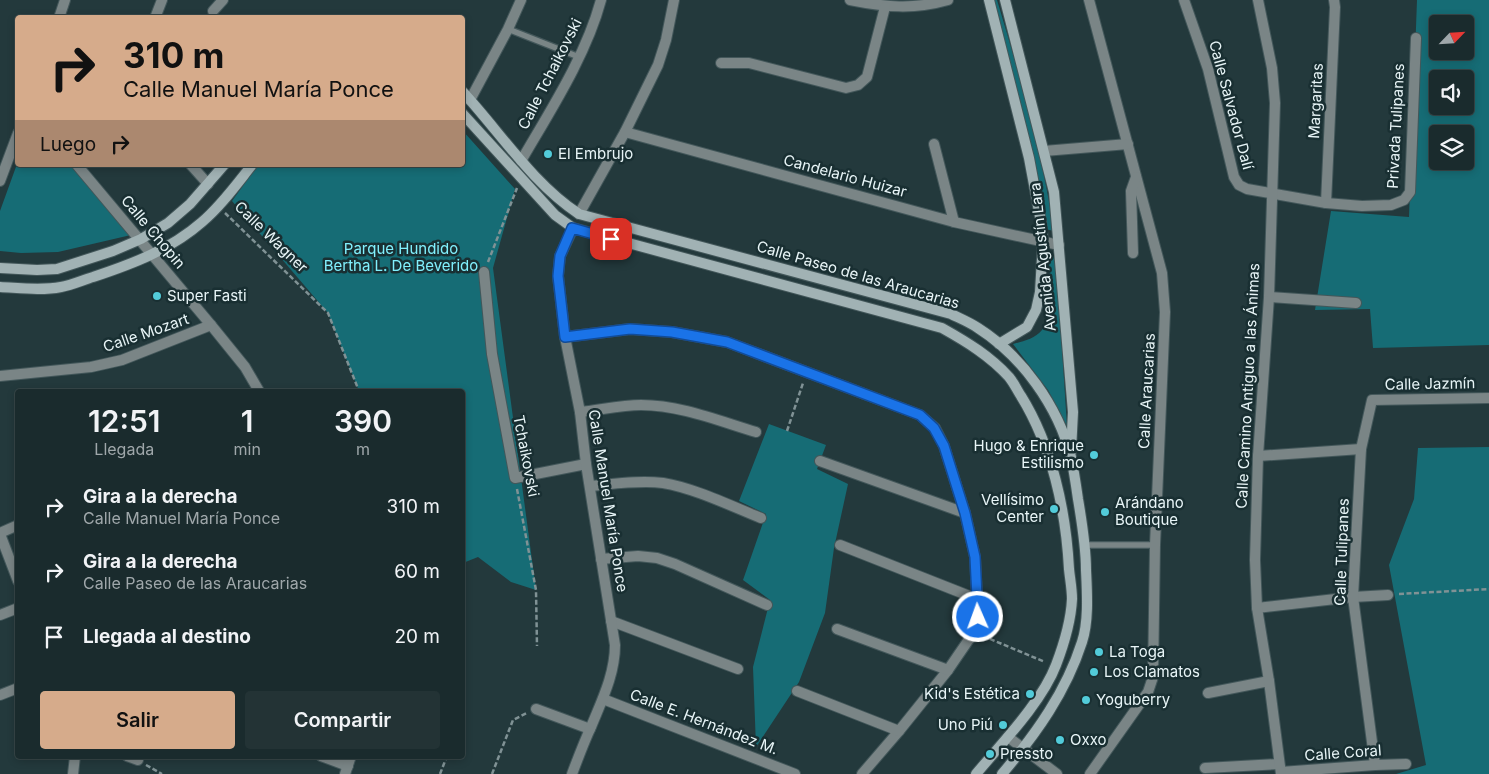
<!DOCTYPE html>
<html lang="es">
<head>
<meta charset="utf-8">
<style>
	:root { --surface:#1a2b2d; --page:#233335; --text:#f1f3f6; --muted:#9fa7aa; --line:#384749; --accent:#d6ab8b }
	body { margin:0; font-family:Inter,sans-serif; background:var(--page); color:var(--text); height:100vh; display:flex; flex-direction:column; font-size:19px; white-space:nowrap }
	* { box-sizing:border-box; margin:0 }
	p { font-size:16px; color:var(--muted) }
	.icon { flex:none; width:28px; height:28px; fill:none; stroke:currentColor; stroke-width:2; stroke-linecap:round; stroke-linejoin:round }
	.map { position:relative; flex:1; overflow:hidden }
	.details { position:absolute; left:15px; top:389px; width:450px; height:370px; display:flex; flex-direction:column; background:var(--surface); border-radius:5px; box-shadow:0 2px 8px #0003,0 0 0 1px var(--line) }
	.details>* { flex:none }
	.banner { position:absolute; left:15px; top:15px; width:450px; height:152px; border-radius:5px; box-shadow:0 2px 8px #0003,0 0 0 1px var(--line); background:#d6ab8b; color:#111; overflow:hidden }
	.needle { width:32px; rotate:65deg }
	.controls { position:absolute; left:1429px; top:15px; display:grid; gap:10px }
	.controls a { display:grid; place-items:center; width:45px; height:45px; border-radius:5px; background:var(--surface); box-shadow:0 2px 8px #0003,0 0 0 1px var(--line); font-size:25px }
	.pin { position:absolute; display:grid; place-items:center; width:42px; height:42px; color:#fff; margin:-21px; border-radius:10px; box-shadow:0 2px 8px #0006 }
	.me { position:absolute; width:55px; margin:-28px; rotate:358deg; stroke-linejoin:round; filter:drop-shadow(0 0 4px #0008) }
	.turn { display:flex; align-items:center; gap:18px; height:105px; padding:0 25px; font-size:22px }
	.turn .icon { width:65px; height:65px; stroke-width:2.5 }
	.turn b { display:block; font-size:35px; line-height:42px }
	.then { display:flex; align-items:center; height:48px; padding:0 25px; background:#0003; gap:10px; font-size:19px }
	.eta { display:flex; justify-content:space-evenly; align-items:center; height:85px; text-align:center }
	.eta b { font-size:30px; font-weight:600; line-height:35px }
	.button { display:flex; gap:10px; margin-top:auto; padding:10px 25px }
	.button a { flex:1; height:58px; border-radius:5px; background:var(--accent); color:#111; font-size:20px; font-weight:600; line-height:58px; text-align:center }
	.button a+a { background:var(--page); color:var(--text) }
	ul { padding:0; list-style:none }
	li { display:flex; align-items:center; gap:15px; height:65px; padding:0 25px }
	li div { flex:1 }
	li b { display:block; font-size:19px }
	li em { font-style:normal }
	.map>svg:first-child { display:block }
	.green { fill:#166c75; fill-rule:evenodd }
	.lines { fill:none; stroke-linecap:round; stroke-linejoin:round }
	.service-casing { stroke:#43575a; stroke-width:8 }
	.minor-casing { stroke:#43575a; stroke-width:12 }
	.tertiary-casing { stroke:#43575a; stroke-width:12 }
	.secondary-casing { stroke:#43575a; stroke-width:12 }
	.path { stroke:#809295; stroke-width:2.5; stroke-dasharray:5 2.5; stroke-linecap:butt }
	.service { stroke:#7a8586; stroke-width:5.5 }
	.minor { stroke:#7a8586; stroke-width:10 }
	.tertiary { stroke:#7a8586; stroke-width:10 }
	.secondary { stroke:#a1b2b4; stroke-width:10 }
	.route-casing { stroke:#114b97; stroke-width:12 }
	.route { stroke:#1a73e8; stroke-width:9 }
	.poi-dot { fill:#52cbd9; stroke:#192f32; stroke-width:2 }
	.labels { text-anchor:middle; stroke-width:5; stroke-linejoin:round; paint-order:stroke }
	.street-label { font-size:15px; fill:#e8f5f7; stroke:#192f32 }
	.poi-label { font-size:15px; fill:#e8f5f7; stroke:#192f32; text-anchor:start }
	.park-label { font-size:15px; fill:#81f0fd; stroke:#192f32 }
</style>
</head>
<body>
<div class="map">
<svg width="1489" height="774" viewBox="0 0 1489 774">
	<rect width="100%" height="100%" fill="#23393c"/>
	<g class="green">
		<path d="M994 0H997C1020 76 1042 152 1054 231L1045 229 1036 166 1020 100 988 3Z"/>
		<path d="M1417 0H1489V345L1373 348 1370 309 1315 310 1331 211 1409 217ZM1438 24H1465V51H1438ZM1438 79H1465V106H1438ZM1438 134H1465V161H1438Z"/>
		<path d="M463 131 515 189 493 268 536 590 511 582 478 557 463 563 462 391H359L328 313 232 201 258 165H462Z"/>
		<path d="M17 164 18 165H81L131 235 58 252 21 253 0 251V211Z"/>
		<path d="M1049 256H1056L1067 426 1048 390 1013 344C1023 341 1035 339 1042 330 1055 315 1049 276 1049 256Z"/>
		<path d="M769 424 826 445 817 469 848 484 834 548 825 613 799 682 756 747 753 667 770 600 743 580 766 514 739 501Z"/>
		<path d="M1489 447V774H1396L1426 765 1389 565 1414 499 1418 448Z"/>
	</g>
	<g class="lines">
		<g class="service-casing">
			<g id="service">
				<path d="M508 29 579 57"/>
				<path d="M1086 545H1155"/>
			</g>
		</g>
		<g class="minor-casing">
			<g id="minor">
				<path d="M850 0C885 7 913 10 948 0"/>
				<path d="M1089 0 1162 273 1165 312 1155 545 1153 677 1148 692 1090 774"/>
				<path d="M1184 0 1208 69 1234 177 1239 185 1247 189 1326 203 1362 206 1391 205 1404 200 1410 192 1416 38"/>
				<path d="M213 11 223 0"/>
				<path d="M59 18 65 0"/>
				<path d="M155 18 162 0"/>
				<path d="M721 63H749L846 88 858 85 867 77 885 7"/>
				<path d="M470 100 508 29 521 0"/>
				<path d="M625 132 954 222 1059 245"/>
				<path d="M934 144 954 222"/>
				<path d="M1044 151 1128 144"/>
				<path d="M521 161C550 111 586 56 601 0"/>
				<path d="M77 165 211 325 245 367 259 391"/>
				<path d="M191 165 208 184"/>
				<path d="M0 181 18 133"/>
				<path d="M1326 203 1335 7 1334 0"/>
				<path d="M579 214 625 132 658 65 666 40 674 0"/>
				<path d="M1133 253 1131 191 1136 177"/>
				<path d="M484 272 492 354 515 478 586 464"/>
				<path d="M1269 297 1356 303"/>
				<path d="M565 337 630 329 672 332 727 342 920 415 935 428 944 446 965 513 975 557 978 617 974 632 948 670 899 731 862 774"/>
				<path d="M0 376 91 367 122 360 211 325"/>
				<path d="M580 412C600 410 621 405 641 405 680 405 719 421 756 432"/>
				<path d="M1258 456 1361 449"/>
				<path d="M820 461 965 513"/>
				<path d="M590 486C614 484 639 480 663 483 694 488 731 506 761 518"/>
				<path d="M0 533 18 525"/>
				<path d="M0 534 18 581"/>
				<path d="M840 545 977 599"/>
				<path d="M601 559 638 556 657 558 675 564 767 605"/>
				<path d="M1257 608 1353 597 1388 595"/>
				<path d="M0 615 18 608"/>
				<path d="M611 621 738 669"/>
				<path d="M837 629 948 670"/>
				<path d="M797 691 899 731"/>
				<path d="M1208 693 1269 681"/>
				<path d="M0 695 18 688"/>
				<path d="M603 699 795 774"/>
				<path d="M536 709 590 729"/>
				<path d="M1008 737 1057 774"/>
				<path d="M127 756 138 760"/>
				<path d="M321 756 348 766"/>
				<path d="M1375 765 1353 597 1361 449 1372 400 1489 398"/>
				<path d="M1205 768 1279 764"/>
				<path d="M1281 772 1375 765 1406 764"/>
				<path d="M73 774 75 756"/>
				<path d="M345 774 351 756"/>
				<path d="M572 774C578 758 584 742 591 727 602 700 615 674 615 645L586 464 580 412 565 337 558 276 560 256 573 228"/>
			</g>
		</g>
		<g class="tertiary-casing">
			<path id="tertiary" d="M1258 0 1272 68 1275 103 1269 297 1258 456 1255 560 1257 608 1269 681 1281 774"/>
		</g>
		<g class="secondary-casing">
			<g id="secondary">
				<path d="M989 0 1029 158 1041 222 1043 241 1040 292 1036 310 1027 327 999 344"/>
				<path d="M1005 0 1054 192 1073 412 1071 451"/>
				<path d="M462 91C500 132 532 183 579 214L951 314C959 318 969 322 978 328 1022 356 1058 406 1071 457 1074 471 1076 485 1078 499 1082 523 1086 546 1086 570 1087 592 1089 621 1082 642 1066 692 1036 734 1002 774"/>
				<path d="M462 113 555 215 573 228 942 328C967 342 990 356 1009 377 1014 383 1017 390 1021 396 1052 446 1066 511 1069 569 1070 579 1072 589 1072 599 1071 621 1064 644 1056 665 1042 702 1001 744 976 774"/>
				<path d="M0 268 37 270 57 269 113 251 141 239 168 223 190 204 224 165"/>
				<path d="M0 287C20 288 41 291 61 287 72 285 83 280 93 277 132 264 170 250 202 222 221 206 236 185 252 165"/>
			</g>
		</g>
		<g class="path">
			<path d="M225 213 328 313 359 391"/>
			<path d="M488 262 517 188"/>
			<path d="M787 431 803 383"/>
			<path d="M517 489 536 590 537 646"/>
			<path d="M1399 594 1489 589"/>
			<path d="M983 636 1045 662"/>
			<path d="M146 765 162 774"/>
			<path d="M440 774 447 756"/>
			<path d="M492 774 513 720 527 713"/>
		</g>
		<use href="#service" class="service"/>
		<use href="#minor" class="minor"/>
		<use href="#tertiary" class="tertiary"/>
		<use href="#secondary" class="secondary"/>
	</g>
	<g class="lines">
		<g class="route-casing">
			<path id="route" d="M611 239 572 228 560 256 558 276 565 337 630 329 672 332 727 342 920 415 934 428 944 446 965 513 975 557 978 617"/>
		</g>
		<use href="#route" class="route"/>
	</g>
	<g class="poi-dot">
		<circle cx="548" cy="154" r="5"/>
		<circle cx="157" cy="296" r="5"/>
		<circle cx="1094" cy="455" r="5"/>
		<circle cx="1054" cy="509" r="5"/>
		<circle cx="1105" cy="512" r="5"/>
		<circle cx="1099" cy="652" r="5"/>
		<circle cx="1094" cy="672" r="5"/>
		<circle cx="1030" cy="694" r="5"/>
		<circle cx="1086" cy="700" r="5"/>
		<circle cx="1003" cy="725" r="5"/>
		<circle cx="1060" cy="740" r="5"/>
		<circle cx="990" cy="754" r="5"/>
	</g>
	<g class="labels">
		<g class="street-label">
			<text transform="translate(550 74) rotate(-63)" y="5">Calle Tchaikovski</text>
			<text transform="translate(1316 101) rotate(-87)" y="5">Margaritas</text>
			<text transform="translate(1231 105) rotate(75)" y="5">Calle Salvador Dalí</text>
			<text transform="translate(1396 126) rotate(-87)" y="5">Privada Tulipanes</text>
			<text transform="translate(845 176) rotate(15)" y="5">Candelario Huizar</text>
			<text transform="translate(153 232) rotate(50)" y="5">Calle Chopin</text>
			<text transform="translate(271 237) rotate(44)" y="5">Calle Wagner</text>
			<text transform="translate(1043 257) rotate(-96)" y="5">Avenida Agustín Lara</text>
			<text transform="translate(858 275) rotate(16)" y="5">Calle Paseo de las Araucarias</text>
			<text transform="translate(146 333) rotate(-19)" y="5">Calle Mozart</text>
			<text transform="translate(1430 384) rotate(-1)" y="5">Calle Jazmín</text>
			<text transform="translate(1248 386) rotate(-87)" y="5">Calle Camino Antiguo a las Ánimas</text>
			<text transform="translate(1147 391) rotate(-87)" y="5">Calle Araucarias</text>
			<text transform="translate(526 456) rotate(79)" y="5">Tchaikovski</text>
			<text transform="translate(608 501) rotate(81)" y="5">Calle Manuel María Ponce</text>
			<text transform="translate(1342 552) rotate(-88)" y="5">Calle Tulipanes</text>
			<text transform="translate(704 722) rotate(21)" y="5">Calle E. Hernández M.</text>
			<text transform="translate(1343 753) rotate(-4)" y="5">Calle Coral</text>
		</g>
		<g class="poi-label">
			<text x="558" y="159">El Embrujo</text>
			<text x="167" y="301">Super Fasti</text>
			<text x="1084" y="451" text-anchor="end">Hugo &amp; Enrique<tspan x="1084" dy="17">Estilismo</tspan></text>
			<text x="1044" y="505" text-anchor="end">Vellísimo<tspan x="1044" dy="17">Center</tspan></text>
			<text x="1115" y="508">Arándano<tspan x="1115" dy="17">Boutique</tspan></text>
			<text x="1109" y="657">La Toga</text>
			<text x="1104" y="677">Los Clamatos</text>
			<text x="1020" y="699" text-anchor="end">Kid's Estética</text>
			<text x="1096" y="705">Yoguberry</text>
			<text x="993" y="730" text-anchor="end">Uno Piú</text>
			<text x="1070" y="745">Oxxo</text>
			<text x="1000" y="759">Pressto</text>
		</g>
		<g class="park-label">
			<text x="401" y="254">Parque Hundido<tspan x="401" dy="17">Bertha L. De Beverido</tspan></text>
		</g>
	</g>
</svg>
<div class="controls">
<a><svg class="needle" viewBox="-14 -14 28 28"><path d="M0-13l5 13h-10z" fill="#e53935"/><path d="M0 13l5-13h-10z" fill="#9fa7aa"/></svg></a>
<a><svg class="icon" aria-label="sound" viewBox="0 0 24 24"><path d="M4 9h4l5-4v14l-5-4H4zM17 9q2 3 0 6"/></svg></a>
<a><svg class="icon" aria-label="layers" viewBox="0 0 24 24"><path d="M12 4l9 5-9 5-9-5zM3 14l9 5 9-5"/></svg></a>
</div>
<div class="pin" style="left:611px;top:239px;background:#d93025"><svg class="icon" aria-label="arrive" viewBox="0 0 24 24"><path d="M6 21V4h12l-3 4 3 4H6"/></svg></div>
<svg class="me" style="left:978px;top:617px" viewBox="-20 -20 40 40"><circle r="17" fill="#1a73e8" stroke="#fff" stroke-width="3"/><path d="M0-11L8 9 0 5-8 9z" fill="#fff"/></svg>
<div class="banner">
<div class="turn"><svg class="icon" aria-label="right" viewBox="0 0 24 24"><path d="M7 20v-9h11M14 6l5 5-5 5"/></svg><div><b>310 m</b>Calle Manuel María Ponce</div></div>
<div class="then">Luego<svg class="icon" aria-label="right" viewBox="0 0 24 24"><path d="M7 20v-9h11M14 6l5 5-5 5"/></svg></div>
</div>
<section class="details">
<div class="eta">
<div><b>12:51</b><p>Llegada</p></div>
<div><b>1</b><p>min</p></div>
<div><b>390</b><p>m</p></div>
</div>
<ul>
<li><svg class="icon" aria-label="right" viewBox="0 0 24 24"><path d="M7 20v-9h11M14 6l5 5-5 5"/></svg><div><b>Gira a la derecha</b><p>Calle Manuel María Ponce</p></div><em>310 m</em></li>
<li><svg class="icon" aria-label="right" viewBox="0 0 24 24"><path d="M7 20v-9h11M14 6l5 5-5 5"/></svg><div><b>Gira a la derecha</b><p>Calle Paseo de las Araucarias</p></div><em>60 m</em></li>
<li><svg class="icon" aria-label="arrive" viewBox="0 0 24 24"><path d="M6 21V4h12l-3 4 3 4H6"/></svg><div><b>Llegada al destino</b></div><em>20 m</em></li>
</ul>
<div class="button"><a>Salir</a><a>Compartir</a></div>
</section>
</div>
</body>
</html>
